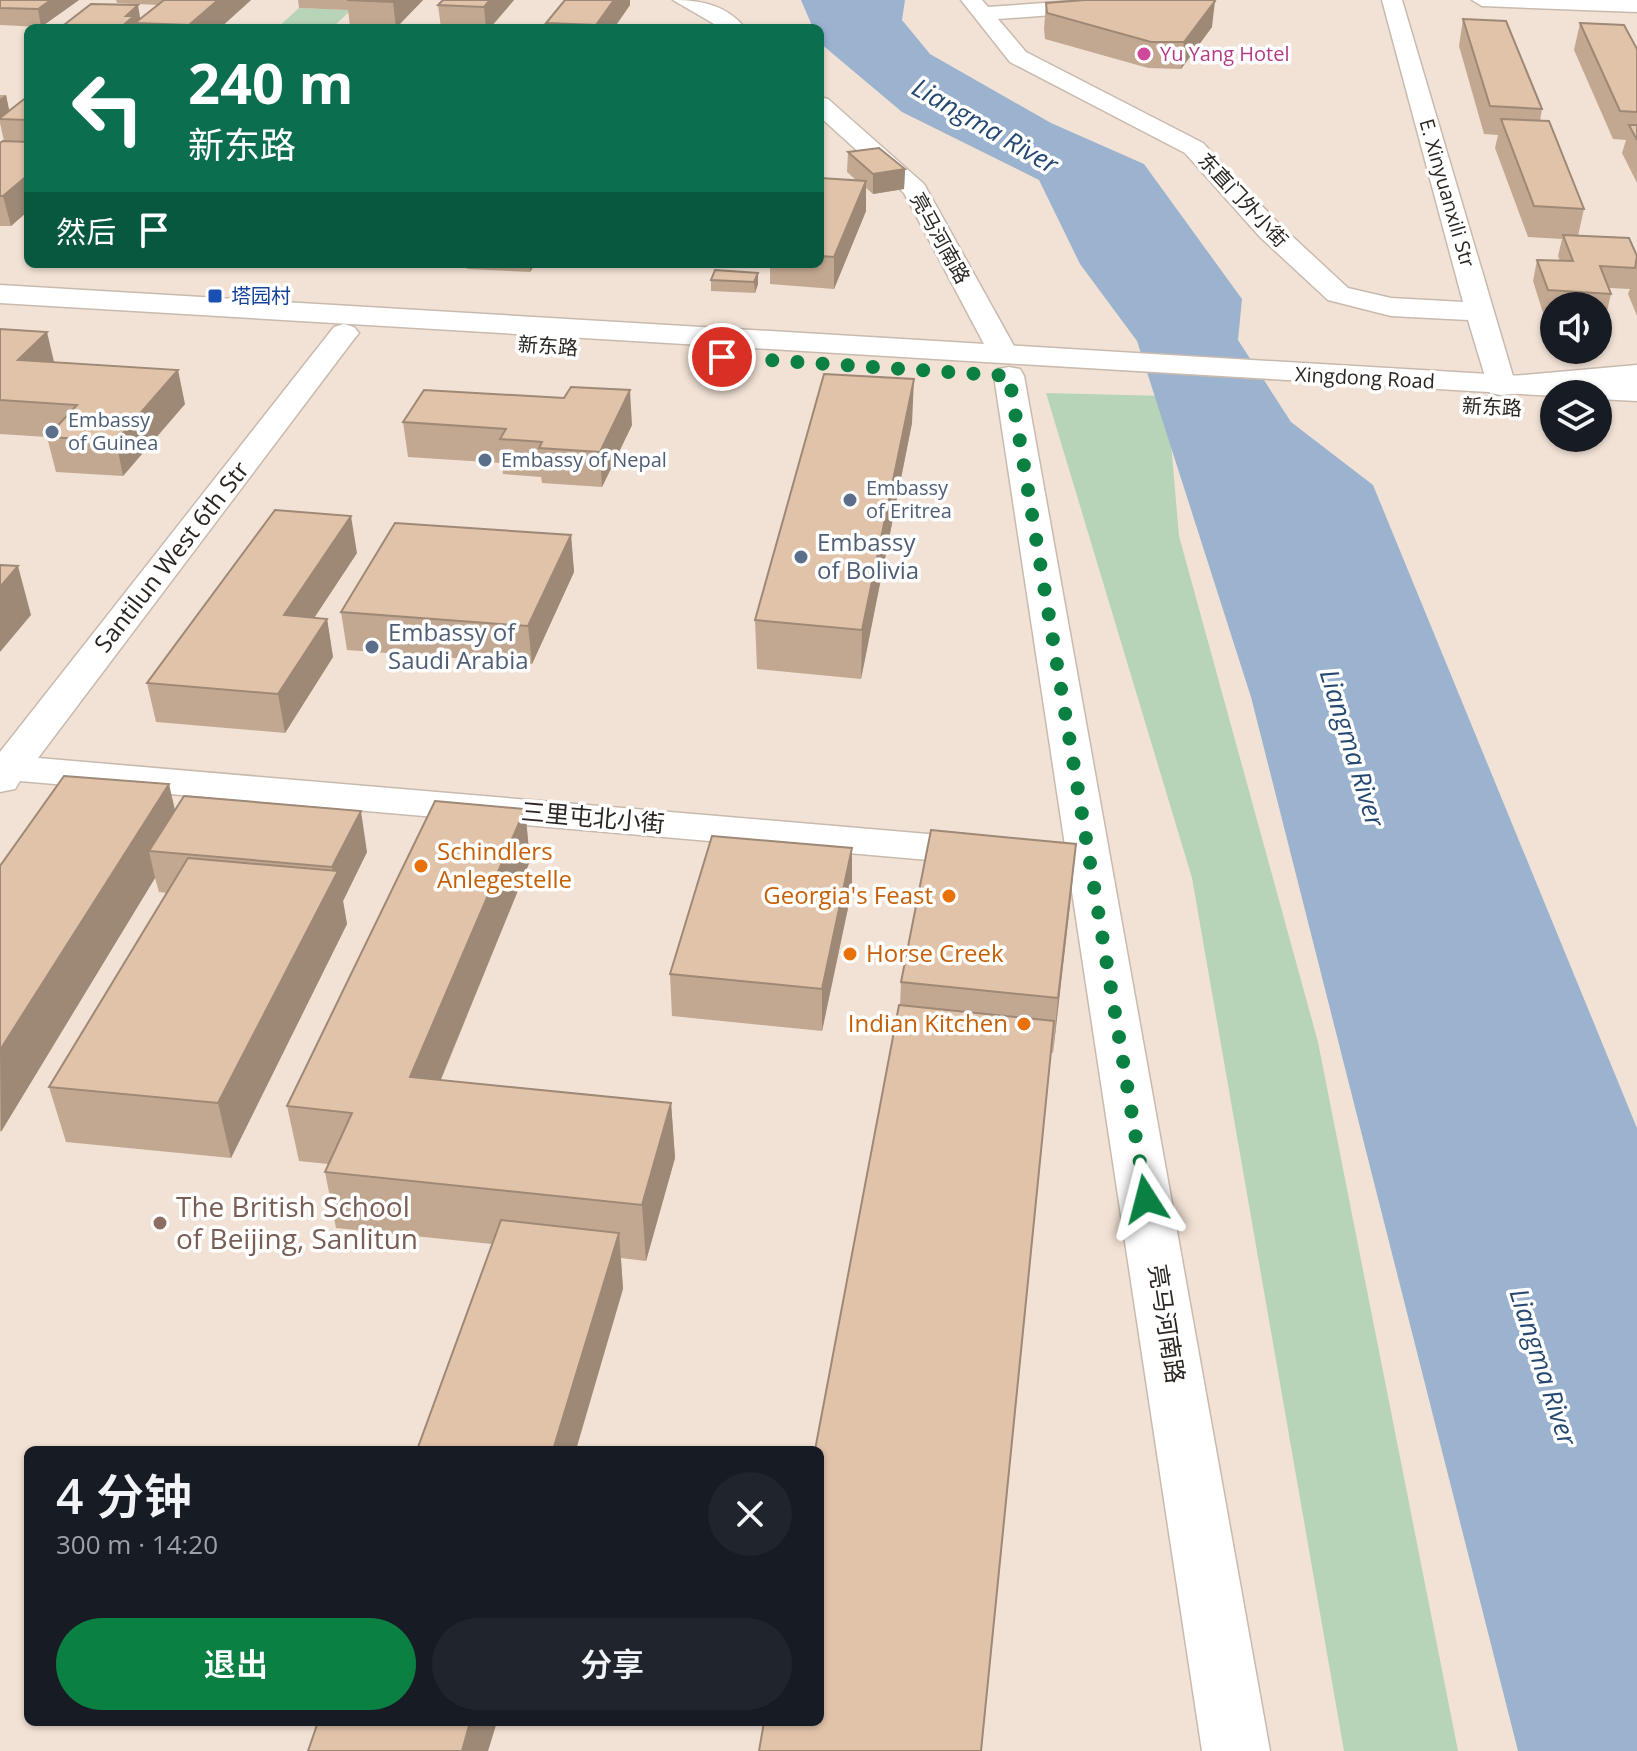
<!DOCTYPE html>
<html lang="zh">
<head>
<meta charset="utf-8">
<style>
	:root { --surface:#171b24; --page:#20242c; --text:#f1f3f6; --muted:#9ea1a6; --accent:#0b8043 }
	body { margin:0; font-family:"Open Sans","Noto Sans SC",sans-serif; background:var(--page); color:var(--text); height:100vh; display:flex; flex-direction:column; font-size:30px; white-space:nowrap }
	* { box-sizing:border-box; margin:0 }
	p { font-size:26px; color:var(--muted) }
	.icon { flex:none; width:44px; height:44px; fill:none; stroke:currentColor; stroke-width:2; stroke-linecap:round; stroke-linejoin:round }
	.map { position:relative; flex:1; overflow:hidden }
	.side { position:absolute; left:24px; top:1446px; width:800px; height:280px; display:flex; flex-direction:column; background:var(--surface); border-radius:12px; box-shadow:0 2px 6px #0004 }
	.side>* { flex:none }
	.hud { position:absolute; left:24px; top:24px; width:800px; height:244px; border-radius:12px; box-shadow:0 2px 6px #0004; background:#0b6e4f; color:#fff; overflow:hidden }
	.fabs { position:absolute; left:1540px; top:292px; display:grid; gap:16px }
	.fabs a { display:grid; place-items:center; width:72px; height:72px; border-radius:50%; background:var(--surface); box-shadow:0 2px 6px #0004; font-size:40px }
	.pin { position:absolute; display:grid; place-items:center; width:68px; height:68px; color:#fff; margin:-34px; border:4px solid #fff; border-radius:50%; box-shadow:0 2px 8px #0007 }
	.me { position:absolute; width:88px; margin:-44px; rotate:351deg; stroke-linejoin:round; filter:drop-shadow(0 0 6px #0008) }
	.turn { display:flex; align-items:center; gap:28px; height:168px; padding:0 32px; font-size:36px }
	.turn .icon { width:104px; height:104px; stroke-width:2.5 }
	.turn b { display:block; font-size:56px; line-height:68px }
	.then { display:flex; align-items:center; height:76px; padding:0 32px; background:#0003; gap:16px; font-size:30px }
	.round { display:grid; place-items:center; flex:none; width:84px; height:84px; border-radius:42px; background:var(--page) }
	.summary { display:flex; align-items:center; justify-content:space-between; height:136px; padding:0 32px }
	h1 { font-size:48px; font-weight:600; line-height:60px }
	.cta { display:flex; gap:16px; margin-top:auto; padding:16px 32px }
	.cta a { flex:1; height:92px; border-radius:48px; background:var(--accent); color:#fff; font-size:32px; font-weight:600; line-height:92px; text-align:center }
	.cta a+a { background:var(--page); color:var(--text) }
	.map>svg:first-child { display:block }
	.green { fill:#b8d4b8 }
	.water { fill:#9bb3cf }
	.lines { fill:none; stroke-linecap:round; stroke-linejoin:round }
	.minor-casing { stroke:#c9baae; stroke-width:3 }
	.major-casing { stroke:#c9baae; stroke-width:3 }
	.minor { fill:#fff; fill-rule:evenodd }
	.major { fill:#fff; fill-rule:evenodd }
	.wall { fill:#c2a891 }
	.shaded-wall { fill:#9e8876 }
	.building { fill:#e1c3a9; stroke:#9e8876; stroke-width:2 }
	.route { stroke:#0b8043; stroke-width:14; stroke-dasharray:0 25.2 }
	.hotel-dot { fill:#d1479c; stroke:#fff; stroke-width:3 }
	.transit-dot { fill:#1a4fb4; stroke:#fff; stroke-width:3 }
	.service-dot { fill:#5c6f8a; stroke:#fff; stroke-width:3 }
	.food-dot { fill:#e8710a; stroke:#fff; stroke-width:3 }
	.education-dot { fill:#8d6e63; stroke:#fff; stroke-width:3 }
	.labels { text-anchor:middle; stroke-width:7; stroke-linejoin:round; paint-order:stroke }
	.far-hotel-label { font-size:20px; fill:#b23c85; stroke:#fff; text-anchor:start }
	.far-street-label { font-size:20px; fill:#2b2521; stroke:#fff }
	.far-transit-label { font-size:20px; fill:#164399; stroke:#fff; text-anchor:start }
	.far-service-label { font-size:20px; fill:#4e5e75; stroke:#fff; text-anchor:start }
	.service-label { font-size:24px; fill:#4e5e75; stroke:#fff; text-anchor:start }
	.street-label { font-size:24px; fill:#2b2521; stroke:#fff }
	.food-label { font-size:24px; fill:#c56008; stroke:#fff; text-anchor:start }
	.water-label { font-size:26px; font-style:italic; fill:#24486f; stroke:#fff }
	.near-education-label { font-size:28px; fill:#785e54; stroke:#fff; text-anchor:start }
</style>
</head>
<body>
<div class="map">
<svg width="1637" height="1751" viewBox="0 0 1637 1751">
	<rect width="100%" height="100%" fill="#f2e2d5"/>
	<g class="green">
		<path d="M299 8 351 10 332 28H277Z"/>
		<path d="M1046 393 1167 396 1179 536 1318 1042 1458 1751H1344L1192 878Z"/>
	</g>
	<path class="water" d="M801 0H905L902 20 930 54 1051 123 1144 164 1242 299 1238 340 1291 422 1373 485 1637 1128V1751H1518L1251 697 1137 341 1080 264 1039 180 902 112 820 43V28H813Z"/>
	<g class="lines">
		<g class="minor-casing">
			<g id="minor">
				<path d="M673 0C700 0 727 5 745 28H721Z"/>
				<path d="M961 0H982L988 7 1087 0H1183L1173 6 998 19 1026 52 1203 143 1280 225 1348 288 1391 298 1463 302 1382 0H1402L1513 376 1637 365V383L1501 395 1490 393 1468 320 1391 316 1328 300 1260 237 1185 153 1010 62Z"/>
				<path d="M1472 0H1637V12L1482 6Z"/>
				<path d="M820 97 828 99 924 184 1019 355 1015 361H993L904 193 820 117Z"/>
				<path d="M344 324 354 327 359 333 354 339 38 758 986 839 1001 843 1008 852 1001 861 986 865 20 781 15 789 0 792V752L334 327Z"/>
				<path d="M1009 367 1020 369 1024 376 1270 1751H1202L994 376 998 369Z"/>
			</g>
		</g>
		<g class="major-casing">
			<path id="major" d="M0 285 1637 383V401L1598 399V394L1554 396 0 303Z"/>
		</g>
		<use href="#minor" class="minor"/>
		<use href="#major" class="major"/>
	</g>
	<g class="wall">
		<path d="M0 0H79L41 27 0 25Z"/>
		<path d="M116 0H251L220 28H60L141 19 158 5 117 3Z"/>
		<path d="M298 0H423L396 28 350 26 348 10 299 8Z"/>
		<path d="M514 0 490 28H441L438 5Z"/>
		<path d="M1046 3 1212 27 1181 69 1148 68 1045 39 1044 29Z"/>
		<path d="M630 5 614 28H547L546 23Z"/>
		<path d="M1463 19 1542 109 1540 121 1584 209 1578 236 1637 256V316L1628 294 1630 289 1609 288 1611 294 1606 316 1598 315V306H1554V313H1543L1533 281 1537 260 1560 261 1558 256 1562 239 1528 237 1495 148 1498 135 1484 134 1459 46Z"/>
		<path d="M1580 23 1637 49V183L1622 153 1626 140 1613 139 1574 50Z"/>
		<path d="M0 95H6L9 111 28 96V211L11 226H0V143L4 141 0 123Z"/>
		<path d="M848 152 905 169 904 189 873 194 866 188V211L834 289 770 284V264H820V178L857 181 847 172Z"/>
		<path d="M466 264H535L530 272 467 269Z"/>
		<path d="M758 273V284L755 293 711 291V280Z"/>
		<path d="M0 329 54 363 185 404 123 476 56 472 47 437 0 434Z"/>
		<path d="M403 422 632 425 602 487 542 483 541 477 503 474 502 463 408 457Z"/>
		<path d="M912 423 861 679 757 669 755 620Z"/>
		<path d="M571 535 574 572 532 664 347 650 341 612Z"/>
		<path d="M357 553 314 618 327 619 333 657 285 733 156 722 147 683Z"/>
		<path d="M525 809 530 861 441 1080 671 1103 675 1158 646 1261 621 1258 623 1289 492 1244 336 1228 325 1172 328 1164 299 1161 287 1106Z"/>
		<path d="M175 810 367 852 343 901 347 924 231 1158 66 1142 49 1087 167 893 159 892 155 878 0 1132V866Z"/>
		<path d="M1076 844 1053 1053 900 1005 901 982Z"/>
		<path d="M852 848V889L822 1031 672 1016 670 974Z"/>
	</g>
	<g class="shaded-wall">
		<path d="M51 0H79L41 27 38 9Z"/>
		<path d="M218 0H251L220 28H189V25Z"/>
		<path d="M395 0H423L396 28 393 2Z"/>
		<path d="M490 0H514L490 28H486L484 7Z"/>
		<path d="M614 0H630V5L614 28H596V25Z"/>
		<path d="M1215 1 1212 27 1181 69 1184 42Z"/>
		<path d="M138 5 141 23H135L136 28H120L126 16Z"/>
		<path d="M6 95 10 114 0 119V99Z"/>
		<path d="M905 169 904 189 873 194V174Z"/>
		<path d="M28 175V211L11 226 3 196Z"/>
		<path d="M866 181V211L834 289V257Z"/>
		<path d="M530 264H535L530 272Z"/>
		<path d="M758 273V284L755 293 754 282Z"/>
		<path d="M47 332 55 366 18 360Z"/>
		<path d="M178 370 185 404 123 476 116 441Z"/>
		<path d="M914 379 912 423 861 679 862 630Z"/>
		<path d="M630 390 632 425 602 487 600 452Z"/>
		<path d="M351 516 357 553 291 653 284 615Z"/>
		<path d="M571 535 574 572 532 664 528 626Z"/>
		<path d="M18 566 31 615 0 652V587Z"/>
		<path d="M327 619 333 657 285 733 278 694Z"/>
		<path d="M169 784 181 836 149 851 155 878 1 1132 0 1050Z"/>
		<path d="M525 809 530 861 419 1132 410 1077Z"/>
		<path d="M361 811 367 852 343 901 347 924 231 1158 218 1103 334 878 332 867Z"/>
		<path d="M1076 844 1071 897 1053 1053 1058 998Z"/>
		<path d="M852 848V889L822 1031V989Z"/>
		<path d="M671 1103 675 1158 646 1261 642 1205Z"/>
		<path d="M619 1233 623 1289 576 1450H553Z"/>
		<path d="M470 1722H497L488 1751H462Z"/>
	</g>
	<g class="building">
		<path d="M1 0H51L38 9 0 8V1Z"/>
		<path d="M164 0H218L189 25 135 23Z"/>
		<path d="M347 0H395L393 2Z"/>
		<path d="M443 0H490L484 7 438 5Z"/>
		<path d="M565 0H614L596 25 546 23Z"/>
		<path d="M1085 0H1213L1215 1 1184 42H1151L1047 13 1046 3Z"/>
		<path d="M91 4 138 5 126 16H134L120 28H60Z"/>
		<path d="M1463 19 1506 21 1542 109 1490 106Z"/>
		<path d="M1580 23 1624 25 1637 49V112L1620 111Z"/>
		<path d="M28 96V120L0 119V118Z"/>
		<path d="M1501 119 1549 121 1584 209 1534 206Z"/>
		<path d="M1629 125H1637V140Z"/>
		<path d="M3 141 28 142V162L26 163H28V175L3 196H0V143Z"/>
		<path d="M879 148 905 169 873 174 848 152Z"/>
		<path d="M820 178 866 181 834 257 820 256Z"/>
		<path d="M1563 235 1629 238 1637 256 1635 268 1600 266 1611 294 1548 290 1537 260 1573 261Z"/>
		<path d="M715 270 758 273 754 282 711 280Z"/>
		<path d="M0 329 47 332 18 360 178 370 116 441 47 437 77 405 0 400Z"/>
		<path d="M824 374 914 379 862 630 755 620Z"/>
		<path d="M571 387 630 390 600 452 539 448 542 442 500 439 506 429 403 422 424 390 564 398Z"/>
		<path d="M275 510 351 516 284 615 327 619 278 694 147 683Z"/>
		<path d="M395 523 571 535 528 626 341 612Z"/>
		<path d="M0 565 18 566 0 587Z"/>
		<path d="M64 776 169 784 0 1050V866Z"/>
		<path d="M184 796 361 811 332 867 149 851Z"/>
		<path d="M435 801 525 809 410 1077 671 1103 642 1205 325 1172 352 1113 287 1106Z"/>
		<path d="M931 830 1076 844 1058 998 901 982Z"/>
		<path d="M712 836 852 848 822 989 670 974Z"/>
		<path d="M188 858 338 871 218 1103 49 1087Z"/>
		<path d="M899 1005 1054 1021 981 1751H759L764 1722H820V1450H815Z"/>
		<path d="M501 1220 619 1233 553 1450H417Z"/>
		<path d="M318 1722H470L462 1751H308Z"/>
	</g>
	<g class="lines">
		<path class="route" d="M722 357 1009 376 1146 1199"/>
	</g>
	<circle class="hotel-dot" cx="1144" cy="54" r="8"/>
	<rect class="transit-dot" x="207" y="288" width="16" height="16" rx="4"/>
	<g class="service-dot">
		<circle cx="52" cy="432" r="8"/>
		<circle cx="485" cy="460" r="8"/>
		<circle cx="850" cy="500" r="8"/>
		<circle cx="801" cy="557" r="8"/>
		<circle cx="372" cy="647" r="8"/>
	</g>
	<g class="food-dot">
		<circle cx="421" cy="866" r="8"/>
		<circle cx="949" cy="896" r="8"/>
		<circle cx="850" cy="954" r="8"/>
		<circle cx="1024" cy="1024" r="8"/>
	</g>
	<circle class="education-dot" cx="160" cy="1223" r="8"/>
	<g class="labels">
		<g class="far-hotel-label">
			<text x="1160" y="61">Yu Yang Hotel</text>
		</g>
		<g class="far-street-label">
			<text transform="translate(1447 193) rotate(74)" y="7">E. Xinyuanxili Str</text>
			<text transform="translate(1243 200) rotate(47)" y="7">东直门外小街</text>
			<text transform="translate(940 238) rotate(61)" y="7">亮马河南路</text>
			<text transform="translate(548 346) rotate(4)" y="7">新东路</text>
			<text transform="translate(1365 378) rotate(3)" y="7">Xingdong Road</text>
			<text transform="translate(1492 407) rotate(3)" y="7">新东路</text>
		</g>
		<g class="far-transit-label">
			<text x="231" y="303">塔园村</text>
		</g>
		<g class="far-service-label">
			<text x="68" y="427">Embassy<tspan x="68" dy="23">of Guinea</tspan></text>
			<text x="501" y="467">Embassy of Nepal</text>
			<text x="866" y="495">Embassy<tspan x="866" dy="23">of Eritrea</tspan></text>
		</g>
		<g class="service-label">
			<text x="817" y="551">Embassy<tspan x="817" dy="28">of Bolivia</tspan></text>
			<text x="388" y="641">Embassy of<tspan x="388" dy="28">Saudi Arabia</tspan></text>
		</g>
		<g class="street-label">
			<text transform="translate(172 557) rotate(-52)" y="8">Santilun West 6th Str</text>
			<text transform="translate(593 818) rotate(5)" y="8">三里屯北小街</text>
			<text transform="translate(1166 1324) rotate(81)" y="8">亮马河南路</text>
		</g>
		<g class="food-label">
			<text x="437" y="860">Schindlers<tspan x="437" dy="28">Anlegestelle</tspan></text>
			<text x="933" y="904" text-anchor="end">Georgia's Feast</text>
			<text x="866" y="962">Horse Creek</text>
			<text x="1008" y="1032" text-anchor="end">Indian Kitchen</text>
		</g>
		<g class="water-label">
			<text transform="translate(985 126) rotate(30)" y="9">Liangma River</text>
			<text transform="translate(1352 748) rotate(73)" y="9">Liangma River</text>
			<text transform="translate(1543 1367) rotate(72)" y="9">Liangma River</text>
		</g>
		<g class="near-education-label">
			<text x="176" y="1217">The British School<tspan x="176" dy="32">of Beijing, Sanlitun</tspan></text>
		</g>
	</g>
</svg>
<div class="fabs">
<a><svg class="icon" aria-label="sound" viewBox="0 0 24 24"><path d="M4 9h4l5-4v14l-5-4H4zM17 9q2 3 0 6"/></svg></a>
<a><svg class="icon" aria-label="layers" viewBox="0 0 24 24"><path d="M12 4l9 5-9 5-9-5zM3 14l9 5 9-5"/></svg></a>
</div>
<div class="pin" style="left:722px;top:357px;background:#d93025"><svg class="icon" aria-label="arrive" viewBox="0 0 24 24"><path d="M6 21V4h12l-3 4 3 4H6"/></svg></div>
<svg class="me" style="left:1146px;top:1199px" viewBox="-20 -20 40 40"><path d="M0-17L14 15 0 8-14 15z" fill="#0b8043" stroke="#fff" stroke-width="4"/></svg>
<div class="hud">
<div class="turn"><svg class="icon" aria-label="left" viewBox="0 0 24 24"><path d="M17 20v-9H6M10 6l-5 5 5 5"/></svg><div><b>240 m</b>新东路</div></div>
<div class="then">然后<svg class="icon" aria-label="arrive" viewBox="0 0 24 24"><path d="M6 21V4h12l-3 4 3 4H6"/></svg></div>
</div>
<section class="side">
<div class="summary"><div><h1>4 分钟</h1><p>300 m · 14:20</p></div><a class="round"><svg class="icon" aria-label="close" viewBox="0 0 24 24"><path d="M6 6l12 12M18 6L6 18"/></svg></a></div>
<div class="cta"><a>退出</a><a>分享</a></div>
</section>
</div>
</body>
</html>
